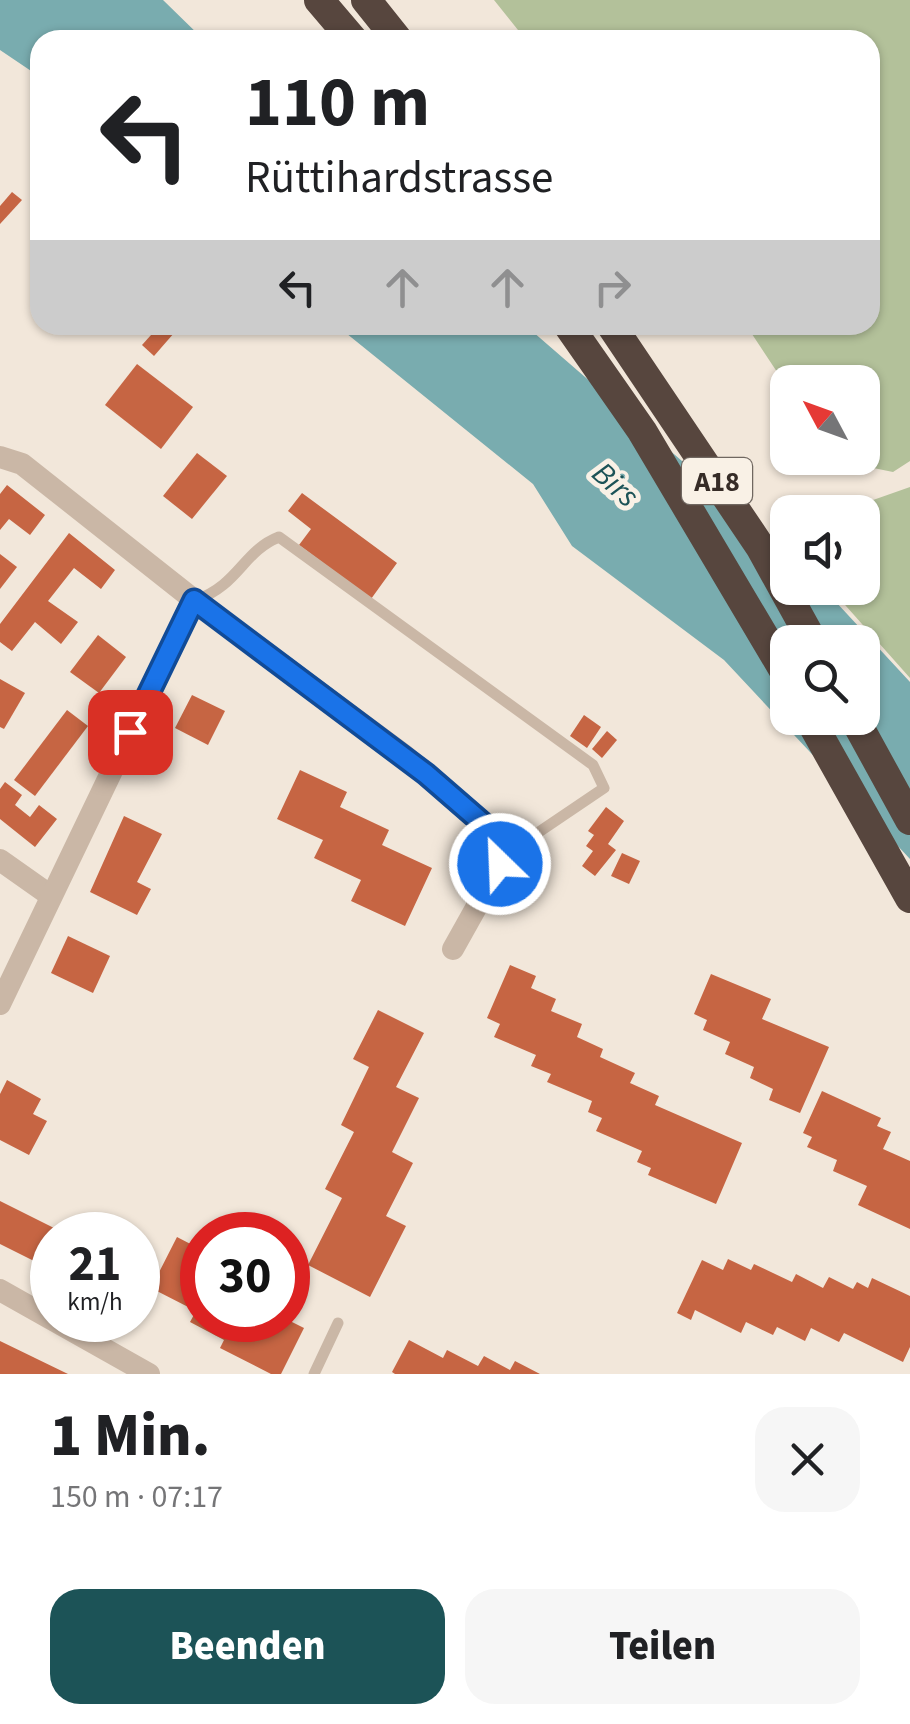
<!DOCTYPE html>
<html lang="de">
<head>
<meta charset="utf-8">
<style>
	:root { --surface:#fff; --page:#f6f6f6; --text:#202124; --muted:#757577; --accent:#1c5357 }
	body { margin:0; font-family:"Source Sans 3",sans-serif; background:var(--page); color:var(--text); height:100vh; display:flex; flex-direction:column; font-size:38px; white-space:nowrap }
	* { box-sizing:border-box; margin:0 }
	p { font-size:32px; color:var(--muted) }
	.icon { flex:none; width:55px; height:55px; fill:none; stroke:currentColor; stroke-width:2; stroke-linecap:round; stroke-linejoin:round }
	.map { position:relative; height:1374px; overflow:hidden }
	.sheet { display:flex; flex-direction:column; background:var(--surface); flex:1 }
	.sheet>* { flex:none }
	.top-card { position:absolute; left:30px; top:30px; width:850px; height:305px; border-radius:30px; box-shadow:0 2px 8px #0004; background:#fff; color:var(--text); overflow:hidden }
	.needle { width:65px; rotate:311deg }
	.tools { position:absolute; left:770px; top:365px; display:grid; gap:20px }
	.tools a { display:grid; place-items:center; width:110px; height:110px; border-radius:20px; background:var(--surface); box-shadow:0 2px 8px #0004; font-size:50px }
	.speed { position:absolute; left:30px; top:1212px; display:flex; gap:20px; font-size:50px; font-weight:700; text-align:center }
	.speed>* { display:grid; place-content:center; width:130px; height:130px; border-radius:50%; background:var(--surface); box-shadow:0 2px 8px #0004; line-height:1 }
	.speed small { font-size:25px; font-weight:400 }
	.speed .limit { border:15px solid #d22; background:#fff; color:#111 }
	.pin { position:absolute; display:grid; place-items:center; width:85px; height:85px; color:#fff; margin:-42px; border-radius:20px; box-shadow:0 5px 15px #0006 }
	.me { position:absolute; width:110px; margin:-55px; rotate:336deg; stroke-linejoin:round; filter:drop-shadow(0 0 8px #0008) }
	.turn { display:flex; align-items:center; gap:35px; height:210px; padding:0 50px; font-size:45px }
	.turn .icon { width:130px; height:130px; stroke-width:2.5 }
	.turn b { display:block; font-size:70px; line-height:85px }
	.lanes { display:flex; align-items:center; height:95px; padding:0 50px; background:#0003; justify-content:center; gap:50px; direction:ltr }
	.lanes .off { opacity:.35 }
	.round { display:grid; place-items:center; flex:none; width:105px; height:105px; border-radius:30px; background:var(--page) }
	.overview { display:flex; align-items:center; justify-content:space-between; height:170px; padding:0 50px }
	h1 { font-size:60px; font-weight:800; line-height:75px }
	.primary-button { display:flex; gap:20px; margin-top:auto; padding:20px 50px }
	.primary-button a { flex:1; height:115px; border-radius:30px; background:var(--accent); color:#fff; font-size:40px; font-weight:800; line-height:115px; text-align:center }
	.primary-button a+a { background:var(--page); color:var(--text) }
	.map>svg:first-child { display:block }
	.green { fill:#b3c19a }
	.water { fill:#79acaf; fill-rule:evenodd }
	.building { fill:#c66543 }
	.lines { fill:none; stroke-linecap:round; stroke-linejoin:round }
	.lane { stroke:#cab7a6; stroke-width:11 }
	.street { stroke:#cab7a6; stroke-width:22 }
	.highway { stroke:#57463e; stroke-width:30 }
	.route-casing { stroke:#114b97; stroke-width:25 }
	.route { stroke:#1a73e8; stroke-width:18 }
	.labels { text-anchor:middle; stroke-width:10; stroke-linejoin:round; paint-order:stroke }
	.shield { fill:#f9f1e6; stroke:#706760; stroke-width:2.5 }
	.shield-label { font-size:28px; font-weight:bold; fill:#362c27 }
	.water-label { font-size:32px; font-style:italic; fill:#1c5357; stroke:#f9f1e6 }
</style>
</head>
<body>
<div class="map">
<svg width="910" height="1374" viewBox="0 0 910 1374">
	<rect width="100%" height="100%" fill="#f2e7da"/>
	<g class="green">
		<path d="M494 0H910V461L893 472 839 461 837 458H862V382H788L787 387 746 325H870V40H526Z"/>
		<path d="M910 487V678L830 588H862V512H839Z"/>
	</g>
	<g class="water">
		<path d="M0 0H163L204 40H40V77L0 50Z"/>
		<path d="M336 325H525L787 552 788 588H823L910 682V859L724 660 572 546 533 484ZM788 642H862V718H788Z"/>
	</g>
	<g class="building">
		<path d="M12 192 22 200 0 224V206Z"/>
		<path d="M160 325H181L154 356 142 345Z"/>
		<path d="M137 364 193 407 161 449 105 405Z"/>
		<path d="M197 453 227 476 192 519 163 496Z"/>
		<path d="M7 485 45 515 30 535 9 519 0 530V494Z"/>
		<path d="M302 493 397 563 371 599 299 545 311 529 288 511Z"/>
		<path d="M69 533 115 570 101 589 74 568 48 601 78 622 61 644 35 622 12 651 0 642V624Z"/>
		<path d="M0 554 17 567 0 589Z"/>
		<path d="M98 635 126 657 99 693 70 672Z"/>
		<path d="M0 679 25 693 4 729 0 727Z"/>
		<path d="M192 695 225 711 208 745 175 728Z"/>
		<path d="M67 710 88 726 35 796 14 780Z"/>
		<path d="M584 715 601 727 587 748 570 736Z"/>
		<path d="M607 731 617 740 602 758 592 749Z"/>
		<path d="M300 770 347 792 340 807 389 830 382 845 432 868 405 926 351 901 361 880 314 858 323 840 277 819Z"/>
		<path d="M5 782 22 795 15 805 30 817 39 805 57 819 35 847 0 819V789Z"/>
		<path d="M606 807 624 821 608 844 616 850 595 876 582 866 593 851 586 846 594 835 588 831Z"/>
		<path d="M124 816 162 834 137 882 151 889 137 915 90 892Z"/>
		<path d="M622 853 640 861 629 884 611 876Z"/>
		<path d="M68 936 110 956 93 993 51 973Z"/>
		<path d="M510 965 536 976 531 988 556 999 551 1011 582 1024 577 1037 603 1049 600 1057 635 1073 630 1083 659 1096 655 1105 742 1143 716 1204 648 1175 651 1168 637 1162 642 1151 596 1131 602 1118 588 1112 592 1101 547 1082 551 1074 531 1066 536 1055 494 1037 500 1024 487 1018Z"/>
		<path d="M711 974 771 999 762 1019 829 1047 800 1113 769 1100 773 1089 750 1078 754 1067 725 1054 730 1042 703 1030 707 1020 694 1014Z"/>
		<path d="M378 1010 424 1033 396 1087 419 1098 392 1152 413 1163 386 1216 406 1226 370 1297 308 1265 342 1198 325 1189 354 1132 341 1125 369 1067 353 1059Z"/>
		<path d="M7 1080 41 1099 33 1114 47 1121 29 1155 0 1140V1094Z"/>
		<path d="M822 1091 881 1118 877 1126 891 1132 883 1149 910 1161V1229L858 1205 867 1186 833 1171 837 1160 807 1147 812 1137 803 1133Z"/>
		<path d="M0 1201 68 1235H52V1270L0 1244Z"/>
		<path d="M177 1237 202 1250V1320H288L304 1328 281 1374H271L220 1348 224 1340 190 1322 196 1311 151 1288Z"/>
		<path d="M728 1259 751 1270 754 1264 792 1282 796 1274 823 1288 829 1277 853 1289 857 1282 868 1288 872 1278 910 1296V1347L903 1362 844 1333 839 1342 811 1328 805 1341 777 1327 773 1335 746 1322 741 1333 695 1310 691 1320 677 1313 702 1260 723 1270Z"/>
		<path d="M409 1340 443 1358 447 1350 478 1366 484 1356 510 1370 515 1361 540 1374H395L392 1372Z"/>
		<path d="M0 1341 68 1374H0Z"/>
	</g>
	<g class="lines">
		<g class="lane">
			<path d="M196 600C239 585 243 551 279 537L593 765 604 788 533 836 494 833"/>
			<path d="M314 1374 338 1323"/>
		</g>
		<g class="street">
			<path d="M0 457 22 464 194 600 404 755 494 833 500 865 453 949"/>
			<path d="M0 860 51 896"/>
			<path d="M0 1004 194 600"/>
			<path d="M0 1290 149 1374"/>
		</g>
		<g class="highway">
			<path d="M319 0 353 40"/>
			<path d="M366 0 398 40"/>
			<path d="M568 325 642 431 788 677"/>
			<path d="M611 325 761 548 813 642"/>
			<path d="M809 718 910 898"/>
			<path d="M854 718 910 820"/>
		</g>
	</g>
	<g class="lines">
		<g class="route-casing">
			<path id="route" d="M130 732 194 600 426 774 494 833 500 864"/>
		</g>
		<use href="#route" class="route"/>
	</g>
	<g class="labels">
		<rect class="shield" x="682" y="458" width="70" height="46" rx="8"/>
		<g class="shield-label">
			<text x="717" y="491">A18</text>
		</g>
		<g class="water-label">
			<text transform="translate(616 484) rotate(42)" y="11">Birs</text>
		</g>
	</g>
</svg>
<div class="tools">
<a><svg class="needle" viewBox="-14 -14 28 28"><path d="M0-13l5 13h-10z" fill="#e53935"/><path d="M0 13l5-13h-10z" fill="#757577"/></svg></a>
<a><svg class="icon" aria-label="sound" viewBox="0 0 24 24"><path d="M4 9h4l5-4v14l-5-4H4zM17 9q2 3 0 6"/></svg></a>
<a><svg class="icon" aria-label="search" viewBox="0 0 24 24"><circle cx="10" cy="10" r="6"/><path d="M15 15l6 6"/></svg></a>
</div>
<div class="speed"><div>21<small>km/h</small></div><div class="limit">30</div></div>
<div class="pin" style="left:130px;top:732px;background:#d93025"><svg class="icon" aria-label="arrive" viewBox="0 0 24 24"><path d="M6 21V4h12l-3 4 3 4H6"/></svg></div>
<svg class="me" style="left:500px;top:864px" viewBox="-20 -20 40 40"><circle r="17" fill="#1a73e8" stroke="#fff" stroke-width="3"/><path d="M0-11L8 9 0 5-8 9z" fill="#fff"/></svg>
<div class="top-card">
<div class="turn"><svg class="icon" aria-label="left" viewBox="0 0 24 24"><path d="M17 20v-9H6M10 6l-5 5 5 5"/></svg><div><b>110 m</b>Rüttihardstrasse</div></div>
<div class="lanes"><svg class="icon" aria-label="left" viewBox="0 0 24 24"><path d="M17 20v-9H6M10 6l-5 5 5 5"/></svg><svg class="icon off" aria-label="ahead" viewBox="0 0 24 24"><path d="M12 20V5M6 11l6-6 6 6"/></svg><svg class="icon off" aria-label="ahead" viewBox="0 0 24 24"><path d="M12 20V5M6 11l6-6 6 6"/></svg><svg class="icon off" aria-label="right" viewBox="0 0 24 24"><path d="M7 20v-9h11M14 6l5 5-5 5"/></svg></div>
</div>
</div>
<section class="sheet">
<div class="overview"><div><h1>1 Min.</h1><p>150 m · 07:17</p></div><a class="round"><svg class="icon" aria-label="close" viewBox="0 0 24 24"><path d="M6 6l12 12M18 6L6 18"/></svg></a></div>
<div class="primary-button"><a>Beenden</a><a>Teilen</a></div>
</section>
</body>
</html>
